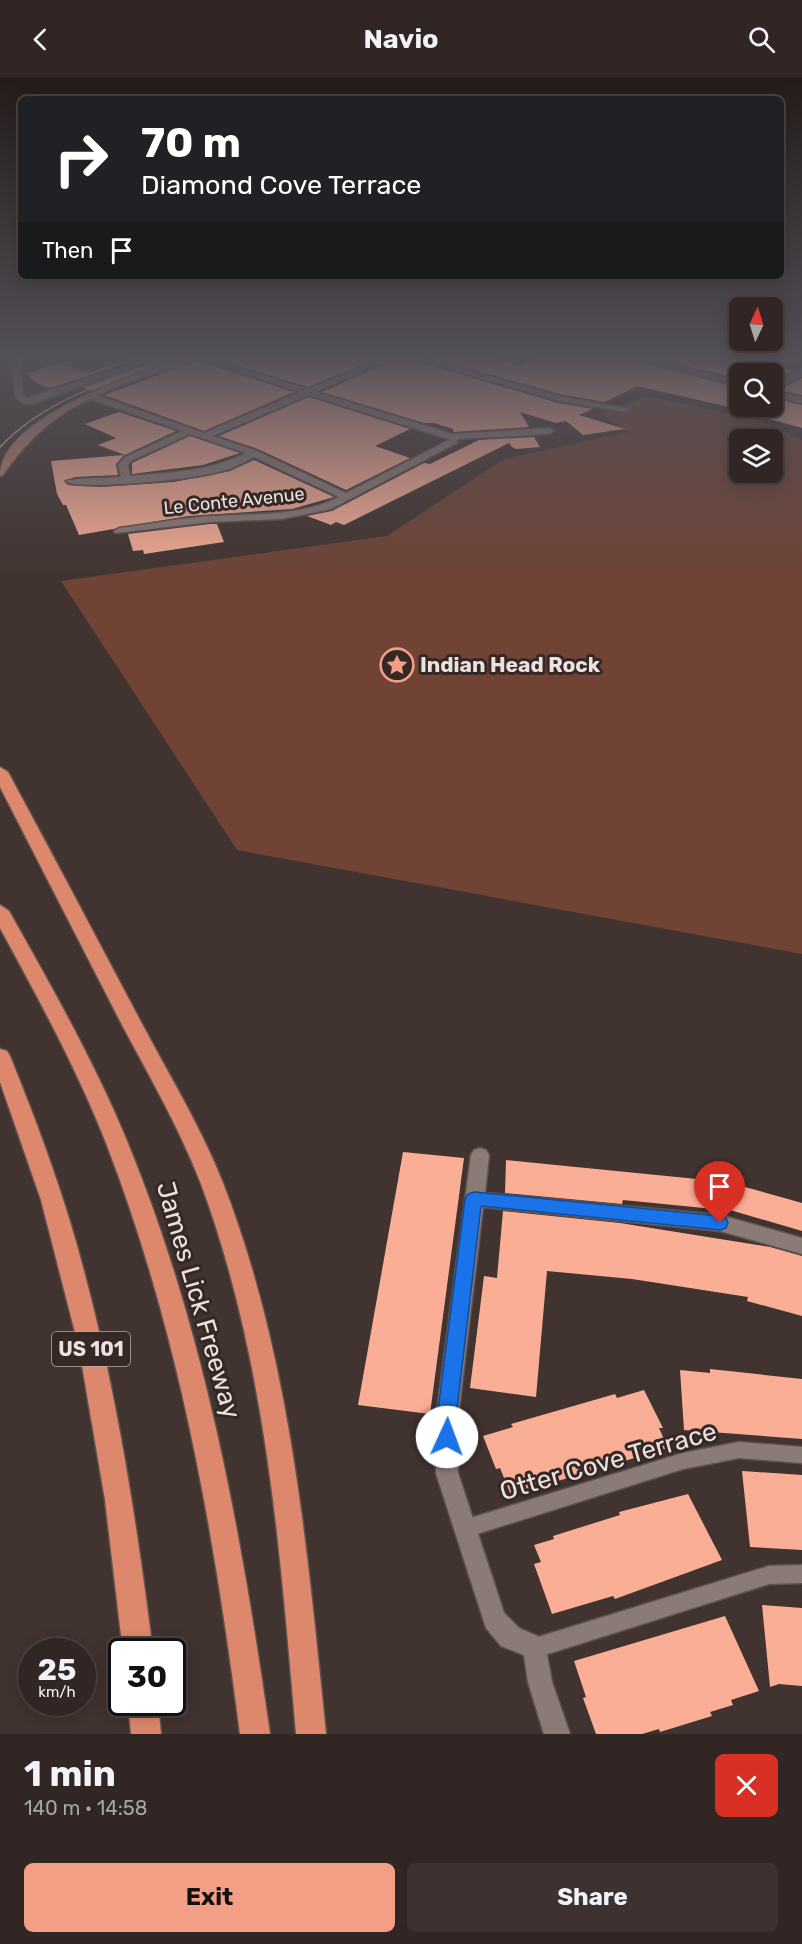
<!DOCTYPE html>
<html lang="en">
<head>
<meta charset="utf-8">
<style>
	:root { --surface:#312623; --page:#3d3230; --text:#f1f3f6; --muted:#a8a5a6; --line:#4c4341; --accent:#f39f85 }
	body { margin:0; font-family:Rubik,sans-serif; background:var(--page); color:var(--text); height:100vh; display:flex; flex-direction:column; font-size:22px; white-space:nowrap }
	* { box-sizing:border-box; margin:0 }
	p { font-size:20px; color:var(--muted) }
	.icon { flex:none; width:33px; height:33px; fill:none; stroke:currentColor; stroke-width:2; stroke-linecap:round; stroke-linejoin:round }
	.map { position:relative; height:1656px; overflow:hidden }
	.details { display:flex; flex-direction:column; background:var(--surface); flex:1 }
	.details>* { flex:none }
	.banner { position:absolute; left:18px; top:18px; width:766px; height:183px; border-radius:9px; box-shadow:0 3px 15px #0003,0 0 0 2px var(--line); background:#202124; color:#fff; overflow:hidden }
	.needle { width:39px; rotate:4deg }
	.fabs { position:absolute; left:729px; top:219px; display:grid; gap:12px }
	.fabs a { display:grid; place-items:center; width:54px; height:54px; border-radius:9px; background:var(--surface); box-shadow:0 3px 15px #0003,0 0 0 2px var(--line); font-size:30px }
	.speed { position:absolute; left:18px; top:1560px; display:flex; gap:12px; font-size:30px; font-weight:700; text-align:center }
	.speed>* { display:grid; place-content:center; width:78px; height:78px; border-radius:50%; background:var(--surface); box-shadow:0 3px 15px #0003,0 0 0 2px var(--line); line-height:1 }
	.speed small { font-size:15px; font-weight:400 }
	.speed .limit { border:3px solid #111; border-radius:9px; background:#fff; color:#111 }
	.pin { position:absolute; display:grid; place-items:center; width:51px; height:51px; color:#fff; margin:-62px -26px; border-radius:50% 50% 50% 0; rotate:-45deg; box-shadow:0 0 6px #0007 }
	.pin .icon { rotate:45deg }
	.me { position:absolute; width:66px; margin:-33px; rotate:2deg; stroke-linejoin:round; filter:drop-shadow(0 0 4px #0008) }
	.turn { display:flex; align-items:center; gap:21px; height:126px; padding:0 24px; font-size:27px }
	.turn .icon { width:78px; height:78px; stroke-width:2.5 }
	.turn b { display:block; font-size:42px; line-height:51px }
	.then { display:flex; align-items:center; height:57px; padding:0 24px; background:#0003; gap:12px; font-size:22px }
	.round { display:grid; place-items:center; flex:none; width:63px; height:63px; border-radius:9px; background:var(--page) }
	.overview { display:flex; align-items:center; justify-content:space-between; height:102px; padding:0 24px }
	h1 { font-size:36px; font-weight:700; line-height:45px }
	.action { display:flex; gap:12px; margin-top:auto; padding:12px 24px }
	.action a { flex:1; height:69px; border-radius:9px; background:var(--accent); color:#111; font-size:24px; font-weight:700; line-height:69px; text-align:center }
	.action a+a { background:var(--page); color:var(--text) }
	header { display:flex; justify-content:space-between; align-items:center; height:78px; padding:0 24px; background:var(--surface); font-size:27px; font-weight:700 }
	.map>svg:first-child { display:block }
	.green { fill:#704335; fill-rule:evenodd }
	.building { fill:#fbae96 }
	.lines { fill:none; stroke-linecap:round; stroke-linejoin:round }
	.service-casing { stroke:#5e524f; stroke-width:3 }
	.minor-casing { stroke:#5e524f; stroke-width:3 }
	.tertiary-casing { stroke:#5e524f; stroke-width:3 }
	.primary-casing { stroke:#5e524f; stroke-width:3 }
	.motorway-casing { stroke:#5e524f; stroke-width:3 }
	.service { fill:#8b7b76; fill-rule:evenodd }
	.minor { fill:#8b7b76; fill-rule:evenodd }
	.tertiary { fill:#8b7b76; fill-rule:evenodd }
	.primary { fill:#bc8371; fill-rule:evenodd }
	.motorway { fill:#dd886d; fill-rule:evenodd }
	.tram { stroke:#d1c7c4; stroke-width:1.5 }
	.route { fill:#1a73e8; stroke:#114b97; stroke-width:1.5 }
	.labels { text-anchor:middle; stroke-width:6; stroke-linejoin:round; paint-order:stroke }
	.far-street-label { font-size:18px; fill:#ebe2df; stroke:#362925 }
	.shield { fill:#362925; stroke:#b5aaa7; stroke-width:1.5 }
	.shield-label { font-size:20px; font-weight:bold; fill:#ebe2df }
	.poi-label { font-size:21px; font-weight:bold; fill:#ebe2df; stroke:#362925; text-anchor:start }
	.near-street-label { font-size:26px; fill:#ebe2df; stroke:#362925 }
</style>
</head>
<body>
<header><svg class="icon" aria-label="back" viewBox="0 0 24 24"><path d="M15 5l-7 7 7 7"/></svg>Navio<svg class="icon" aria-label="search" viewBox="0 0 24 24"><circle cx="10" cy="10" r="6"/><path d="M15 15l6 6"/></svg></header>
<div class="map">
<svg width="802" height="1656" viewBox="0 0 802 1656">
	<rect width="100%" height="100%" fill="#41332f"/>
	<path class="green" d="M646 318 758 342 802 362V876L237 772 61 503 387 458 504 381 628 354 602 337ZM740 362H772V394H740Z"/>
	<g class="building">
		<path d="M140 277H151L50 310 39 306 26 296 59 285 88 295Z"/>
		<path d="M170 277H185L91 313 83 310Z"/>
		<path d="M204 277H309L310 284 327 277H385L308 309Z"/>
		<path d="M420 277H481L520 288 543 277H619L620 279 740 310V328H772V320L802 327V350L736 332 738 331 637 308 605 324 564 317Z"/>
		<path d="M641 277H801L777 288 794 292 772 304V296H740V301Z"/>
		<path d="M401 279 558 325 593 331 579 337 625 351 583 357 566 343 556 345 520 334 529 349 453 354V351L434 345H424L322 314Z"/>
		<path d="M197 283 294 314 204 353 104 317Z"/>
		<path d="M802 300V317L779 312Z"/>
		<path d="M309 319 410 351 375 368 410 380 346 412 258 371 219 358Z"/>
		<path d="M119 334 176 353 125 377 98 367 116 360 85 346Z"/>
		<path d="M190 358 240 375 203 387 132 396V385Z"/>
		<path d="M534 359 540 369 516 371 512 369 509 365 344 447 336 444 331 447 307 438 332 433 424 385 430 386 479 362Z"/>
		<path d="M124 377 116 386 118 397 75 399 64 403 68 407 101 409 174 404 230 393 254 382 334 419 292 431 188 438 79 457 66 427H63L57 416 51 383Z"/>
		<path d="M210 446H217L224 464 144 476 143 472 133 473 128 456Z"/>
		<path d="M403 1074 464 1080 430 1336 358 1327Z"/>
		<path d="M506 1082 727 1104 802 1125V1153L713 1127 714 1131 623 1122 622 1126 505 1115Z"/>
		<path d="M503 1133 620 1145 770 1169 802 1178V1238L747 1223 748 1219 632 1201 547 1193 536 1319 470 1310 484 1198 497 1200Z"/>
		<path d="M710 1291 802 1301V1361L684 1352 680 1292 710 1295Z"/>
		<path d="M644 1312 663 1350H659L668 1370 511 1417 500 1390 496 1391 483 1358 513 1349 511 1346 615 1316 617 1320Z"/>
		<path d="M742 1393 802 1397V1472L750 1469Z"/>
		<path d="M688 1416 722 1482 615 1521 613 1518 552 1536 534 1486 541 1484 534 1467 554 1461 553 1458 620 1437 619 1434Z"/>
		<path d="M762 1527 802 1530V1608L779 1606 770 1609Z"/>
		<path d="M725 1538 759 1613 731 1622 733 1627 710 1634 712 1638 660 1654 659 1651 642 1656H596L583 1620 586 1619 574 1583Z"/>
	</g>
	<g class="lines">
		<g class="service-casing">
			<g id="service">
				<path d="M739 1364 802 1369V1385L739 1380 683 1391 464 1460 458 1457 455 1451 458 1445 464 1442 683 1375Z"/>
				<path d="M802 1487V1505L769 1506 535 1580 528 1577 525 1570 528 1563 535 1560 769 1488Z"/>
			</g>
		</g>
		<g class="minor-casing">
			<g id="minor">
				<path d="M12 277H20L23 318 27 320 157 277H168L33 326 22 325 15 319Z"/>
				<path d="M187 277H198L308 311 390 277H400L316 314 453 356 549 350 554 353 549 356 458 361 457 365 331 431 281 441 210 444 115 455 114 453 119 450C150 446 181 440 211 438 254 435 300 439 339 419L254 379C246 383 238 388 229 391 201 401 97 411 68 405L66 403C71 400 110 400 121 399L118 387 125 379 182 353 87 320V316H93L204 355 300 314ZM309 317 448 361 449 362 346 415 257 373 213 358ZM190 356 246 375C208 394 172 394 130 398L128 387 131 383Z"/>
				<path d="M402 277H413L563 319 630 331 626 334 559 323Z"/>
				<path d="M621 277H633L740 303V308Z"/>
				<path d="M802 290V297L772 313V307Z"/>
				<path d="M480 1070 486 1072 489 1077 485 1115 720 1137 802 1160V1176L720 1153 483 1129 458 1340V1395L504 1535 519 1550 544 1561 552 1604 570 1656H544L528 1604 524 1577 501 1568 486 1550 436 1395V1340L471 1077 474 1072Z"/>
			</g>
		</g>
		<g class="tertiary-casing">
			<path id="tertiary" d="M772 313 802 319V325L772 318Z"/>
		</g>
		<g class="primary-casing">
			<path id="primary" d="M192 277H202C187 288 163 292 146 298 82 321 42 340 3 397L0 398C0 337 145 293 192 277Z"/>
		</g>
		<g class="motorway-casing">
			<g id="motorway">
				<path d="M0 689 8 694C53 777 97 861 141 944 169 997 201 1049 223 1105 291 1280 307 1471 326 1656H296C280 1471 266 1281 201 1106 179 1049 148 996 120 943 80 865 40 787 0 709Z"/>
				<path d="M0 827 9 833C51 908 94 983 127 1063 205 1252 241 1454 270 1656H240C214 1454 180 1256 106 1065 77 991 38 920 0 850Z"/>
				<path d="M0 971 7 973 10 978C39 1050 66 1122 85 1197 118 1321 137 1447 153 1574H123L105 1422 79 1270 41 1122 0 1004Z"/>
				<path d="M128 1624H158L161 1656H131Z"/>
			</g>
		</g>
		<use href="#service" class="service"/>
		<use href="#minor" class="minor"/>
		<use href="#tertiary" class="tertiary"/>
		<use href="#primary" class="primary"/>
		<use href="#motorway" class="motorway"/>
		<path class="tram" d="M0 369C49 317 122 299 188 277"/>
	</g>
	<linearGradient id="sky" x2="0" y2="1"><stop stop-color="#241c1a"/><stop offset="0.55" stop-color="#545058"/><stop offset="1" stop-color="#545058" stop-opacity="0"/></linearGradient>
	<rect width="802" height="508" fill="url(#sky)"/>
	<path class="route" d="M474 1114 720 1138 726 1140 728 1145 726 1150 720 1152 481 1128 456 1340 457 1359 454 1365 447 1368 440 1365 437 1359V1340L465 1121 468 1116Z"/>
	<defs>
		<g id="sight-ring" transform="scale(1.725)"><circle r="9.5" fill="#362925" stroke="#f39f85" stroke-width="1.5"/><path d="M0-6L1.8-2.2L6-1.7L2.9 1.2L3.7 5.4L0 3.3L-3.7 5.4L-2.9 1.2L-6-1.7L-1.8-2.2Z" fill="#f39f85"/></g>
	</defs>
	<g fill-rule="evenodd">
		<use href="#sight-ring" x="397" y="587"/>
	</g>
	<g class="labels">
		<g class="far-street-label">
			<text transform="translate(234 423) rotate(-6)" y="6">Le Conte Avenue</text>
		</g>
		<rect class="shield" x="52" y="1254" width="78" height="34" rx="4.5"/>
		<g class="shield-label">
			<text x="91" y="1278">US 101</text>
		</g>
		<g class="poi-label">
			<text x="420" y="594">Indian Head Rock</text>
		</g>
		<g class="near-street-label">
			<text transform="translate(199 1222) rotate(74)" y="9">James Lick Freeway</text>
			<text transform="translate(608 1383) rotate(-16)" y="9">Otter Cove Terrace</text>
		</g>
	</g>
</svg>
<div class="fabs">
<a><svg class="needle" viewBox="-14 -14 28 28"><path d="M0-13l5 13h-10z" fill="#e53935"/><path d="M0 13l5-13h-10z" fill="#a8a5a6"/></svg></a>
<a><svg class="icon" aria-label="search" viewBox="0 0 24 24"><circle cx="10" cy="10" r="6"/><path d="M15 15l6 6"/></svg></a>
<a><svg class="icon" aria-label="layers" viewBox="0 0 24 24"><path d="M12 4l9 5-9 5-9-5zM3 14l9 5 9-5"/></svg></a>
</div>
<div class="speed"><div>25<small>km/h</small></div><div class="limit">30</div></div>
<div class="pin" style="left:720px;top:1145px;background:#d93025"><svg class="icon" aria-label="arrive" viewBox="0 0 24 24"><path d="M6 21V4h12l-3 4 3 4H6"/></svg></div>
<svg class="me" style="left:447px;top:1359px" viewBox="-20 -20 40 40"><circle r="19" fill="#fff"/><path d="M0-13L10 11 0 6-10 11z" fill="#1a73e8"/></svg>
<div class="banner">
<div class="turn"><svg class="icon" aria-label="right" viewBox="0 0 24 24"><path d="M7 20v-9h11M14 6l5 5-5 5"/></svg><div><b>70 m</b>Diamond Cove Terrace</div></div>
<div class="then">Then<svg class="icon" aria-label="arrive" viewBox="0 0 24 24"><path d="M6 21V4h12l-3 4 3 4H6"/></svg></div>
</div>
</div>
<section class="details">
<div class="overview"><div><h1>1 min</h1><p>140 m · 14:58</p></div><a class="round" style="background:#d93025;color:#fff"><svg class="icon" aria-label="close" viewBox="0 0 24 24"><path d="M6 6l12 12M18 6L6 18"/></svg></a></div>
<div class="action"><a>Exit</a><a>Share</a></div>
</section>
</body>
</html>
